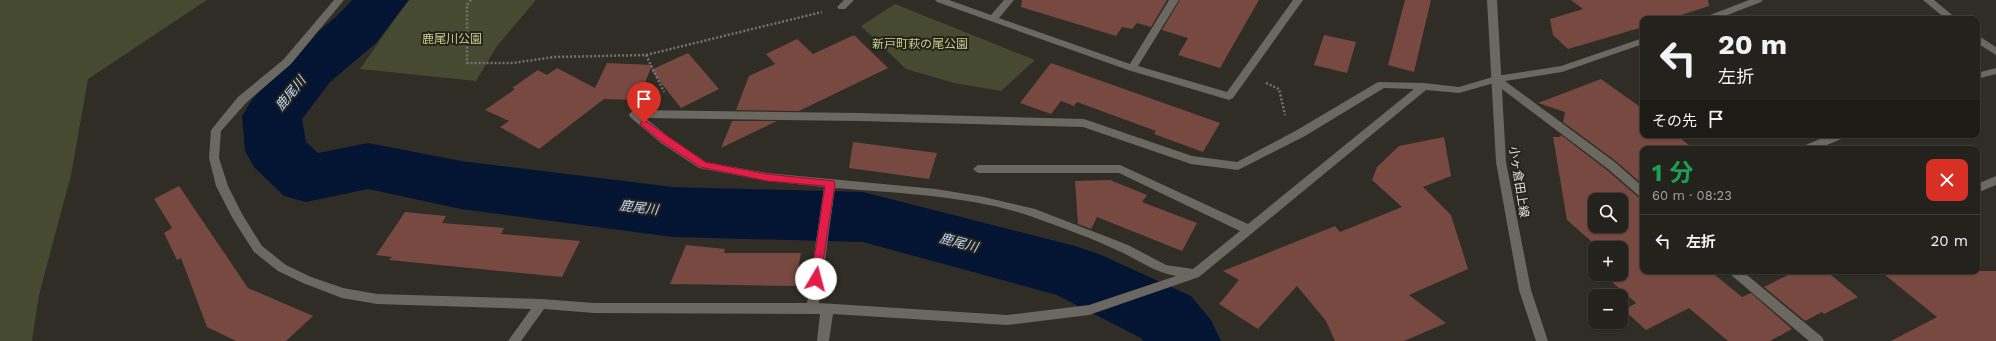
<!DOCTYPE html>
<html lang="ja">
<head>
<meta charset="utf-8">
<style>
	:root { --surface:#23221c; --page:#2f2f29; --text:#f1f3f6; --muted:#a3a4a3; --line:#403f3b }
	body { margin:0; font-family:"Work Sans","Noto Sans JP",sans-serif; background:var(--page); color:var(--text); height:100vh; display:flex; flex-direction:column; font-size:15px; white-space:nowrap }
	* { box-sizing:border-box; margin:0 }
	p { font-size:13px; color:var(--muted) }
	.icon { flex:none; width:22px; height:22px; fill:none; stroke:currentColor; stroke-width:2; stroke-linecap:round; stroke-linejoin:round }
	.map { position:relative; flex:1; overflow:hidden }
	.side { position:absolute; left:1640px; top:146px; width:340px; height:128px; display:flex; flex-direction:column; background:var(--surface); border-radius:8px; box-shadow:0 1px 3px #0004,0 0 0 1px var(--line) }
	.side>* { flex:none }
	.guide { position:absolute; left:1640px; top:16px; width:340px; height:122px; border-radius:8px; box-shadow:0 1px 3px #0004,0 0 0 1px var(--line); background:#23221c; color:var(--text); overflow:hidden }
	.controls { position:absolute; left:1588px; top:193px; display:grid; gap:8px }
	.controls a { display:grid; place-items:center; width:40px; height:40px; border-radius:8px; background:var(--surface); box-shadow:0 1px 3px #0004,0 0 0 1px var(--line); font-size:20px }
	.pin { position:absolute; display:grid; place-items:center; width:34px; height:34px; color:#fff; margin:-41px -17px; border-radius:50% 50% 50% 0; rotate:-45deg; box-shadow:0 0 4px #0007 }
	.pin .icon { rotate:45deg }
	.me { position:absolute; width:44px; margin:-22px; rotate:8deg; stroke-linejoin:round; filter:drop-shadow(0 0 3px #0008) }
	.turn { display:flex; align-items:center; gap:14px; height:84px; padding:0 12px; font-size:18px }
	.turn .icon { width:52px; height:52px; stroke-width:2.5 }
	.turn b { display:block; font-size:28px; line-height:34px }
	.then { display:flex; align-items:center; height:38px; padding:0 12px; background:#0003; gap:8px; font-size:15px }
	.round { display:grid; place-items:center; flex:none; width:42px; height:42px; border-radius:8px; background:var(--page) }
	.summary { display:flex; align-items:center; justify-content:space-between; height:68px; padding:0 12px }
	h1 { font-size:24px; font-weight:700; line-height:30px; color:#1e9e55 }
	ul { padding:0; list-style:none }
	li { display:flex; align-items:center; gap:12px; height:52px; padding:0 12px; border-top:1px solid var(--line) }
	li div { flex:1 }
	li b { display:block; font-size:15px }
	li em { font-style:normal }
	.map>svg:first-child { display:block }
	.green { fill:#454a31 }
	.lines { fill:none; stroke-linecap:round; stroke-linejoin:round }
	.river { fill:#041534; fill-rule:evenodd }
	.building { fill:#774941; fill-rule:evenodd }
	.path { stroke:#75746e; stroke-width:2.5; stroke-dasharray:2 2; stroke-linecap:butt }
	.minor { fill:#6b6861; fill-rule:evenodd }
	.secondary { fill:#6b6861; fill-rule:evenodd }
	.route { fill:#e11d48; stroke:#92132f }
	.labels { text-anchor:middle; stroke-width:4; stroke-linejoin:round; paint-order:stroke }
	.park-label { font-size:12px; fill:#c2d189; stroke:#25231c }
	.street-label { font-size:12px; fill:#e0dfdb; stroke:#25231c }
	.water-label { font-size:13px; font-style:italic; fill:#c0d7fc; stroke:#25231c }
</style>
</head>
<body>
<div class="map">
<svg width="1996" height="341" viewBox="0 0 1996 341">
	<rect width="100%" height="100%" fill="#2f2d26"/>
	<g class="green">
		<path d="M0 0H207L88 79 71 175 39 295 32 341H0Z"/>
		<path d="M408 0H536L497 46 476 81 360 69Z"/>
		<path d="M895 4 1035 60 1001 91 954 83 906 69 861 26Z"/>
	</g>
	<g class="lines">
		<path class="river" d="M352 0H409L376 43 330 82 302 119 306 142 318 153 368 143 461 161 673 187 863 192 1075 246 1099 254 1191 296 1211 320 1221 341H1143L1141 338 1057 295 863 242 673 237 461 209 368 189 306 202 284 196 254 167 245 151 242 116 251 101 290 54 336 17Z"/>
	</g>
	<g class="building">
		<path d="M1022 0H1167L1151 27 1137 23 1132 29 1122 27 1116 36 1021 7Z"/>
		<path d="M1180 0H1259L1220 68 1178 55 1188 38 1162 30Z"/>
		<path d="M1405 0H1431L1414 72 1388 65Z"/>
		<path d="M1571 0H1708L1709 6 1669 19H1643V27L1568 49 1553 35 1550 19 1583 9Z"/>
		<path d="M854 35 888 68 799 111 736 110 749 76 775 64 766 54 797 39 813 54Z"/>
		<path d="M1324 35 1356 42 1347 73 1314 65Z"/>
		<path d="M688 53 719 89 681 108 651 70Z"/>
		<path d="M607 63 652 65 638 100 604 99 539 149 500 127 509 121 485 110 515 89 512 88 538 70 547 75 557 68 595 88Z"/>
		<path d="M1051 63 1220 123 1203 152 1154 134 1156 131 1077 102 1074 106 1061 101 1051 114 1020 103Z"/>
		<path d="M1601 79 1643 109V135H1676L1694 149H1643V185L1617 162 1563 122 1565 112 1538 103Z"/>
		<path d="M732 121H777L721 148Z"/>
		<path d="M1561 135 1607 170 1638 197 1643 198V271H1710L1742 297 1751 293 1792 329 1770 341H1728L1689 308 1646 330 1624 310 1636 303 1603 274H1621V271H1625L1621 268V248H1599L1567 220 1553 137H1560ZM1595 200H1621V226H1595Z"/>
		<path d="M1444 137 1451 176 1423 187 1451 215 1468 269 1409 295 1446 323 1404 341H1335L1326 321 1297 286 1258 329 1219 304 1239 280 1223 271 1335 226 1340 232 1402 207 1372 180 1377 167 1399 146Z"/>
		<path d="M853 142 937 153 929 179 849 168Z"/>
		<path d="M1110 180 1147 195 1142 202 1197 223 1182 251 1097 217 1091 229 1078 224 1075 181Z"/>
		<path d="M179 186 248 288 313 316 286 341H236L207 327 181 258 177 260 164 233 172 228 154 199Z"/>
		<path d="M405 212 446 216 442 223 504 228 501 234 580 241 562 277 389 260 392 257 376 255Z"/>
		<path d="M686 245 725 249 724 253H801L795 286 670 284Z"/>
		<path d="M1796 271H1826L1858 297 1824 314 1822 312 1805 321 1764 287Z"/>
		<path d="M1880 271H1996V341H1891L1937 317Z"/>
	</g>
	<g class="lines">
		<g class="path">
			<path d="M471 0 467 5V63H513L554 57 646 55 822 12"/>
			<path d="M646 55 664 92"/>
			<path d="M1266 83 1279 89 1285 115"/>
		</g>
		<g class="minor">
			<path d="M334 0H344L291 64 246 103 221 131 219 158 228 186 242 214 262 246 286 265 311 277 343 288 377 294 541 299 594 303H807L824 187 767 181 699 168 661 143 630 117 629 114 634 110 859 113 1084 119 1192 156 1237 162 1297 130 1378 82 1424 83 1459 87 1496 76 1561 66 1643 38V44L1562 72 1505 81 1616 163 1643 187V197L1639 196 1608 169 1494 83 1459 93 1426 90 1199 277 1089 315 1007 325 833 314 829 341H817L820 314 594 313 544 309 521 341H508L531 309 377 304 342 298 303 283 278 271 254 252 233 219 216 186 209 158 211 130 238 97 283 60ZM1384 88 1414 89 1248 224 1120 165H978L973 169 978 173H1119L1240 231 1193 269 1166 265 1128 245 1035 209 984 197 936 189 767 173 706 162 669 137 645 118 859 121 1083 127 1191 164 1238 170 1305 136ZM835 188C897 193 972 196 1030 216 1060 227 1092 238 1121 252 1140 261 1156 273 1176 276L1089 305 1007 315 819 303Z"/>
			<path d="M844 0H854L845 9H839L837 7Z"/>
			<path d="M935 0H949L991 15 1004 0H1014L999 18 1130 64 1169 0H1179L1138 66 1227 92 1293 0H1303L1233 98 1229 100 1128 70 937 2Z"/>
			<path d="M1749 0H1763L1761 2 1717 19H1703L1705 17Z"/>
			<path d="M1923 0H1934L1957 19H1946Z"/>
			<path d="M1977 35 1996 47V55L1977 43Z"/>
			<path d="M1996 68V74L1977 79V73Z"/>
			<path d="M1830 135H1845L1844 138 1817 149H1802L1803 146Z"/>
			<path d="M1996 176V185L1977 193V184Z"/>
			<path d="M1728 271H1742L1822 337 1824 341H1809L1730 274Z"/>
		</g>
		<path class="secondary" d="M1487 0H1497L1506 162 1531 290 1548 341H1536L1519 290 1496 162Z"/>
	</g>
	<path class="route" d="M644 120 705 162 767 174 834 181 835 184 820 281H813L811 279 825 186 767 181 700 167 662 142 641 125 640 123Z"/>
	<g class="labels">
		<g class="park-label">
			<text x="452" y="43">鹿尾川公園</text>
			<text x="920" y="48">新戸町萩の尾公園</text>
		</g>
		<g class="street-label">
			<text transform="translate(1519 182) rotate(81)" y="4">小ヶ倉田上線</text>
		</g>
		<g class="water-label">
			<text transform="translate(290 93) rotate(-51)" y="5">鹿尾川</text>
			<text transform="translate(639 207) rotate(7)" y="5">鹿尾川</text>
			<text transform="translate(959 242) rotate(15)" y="5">鹿尾川</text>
		</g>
	</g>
</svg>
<div class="controls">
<a><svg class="icon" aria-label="search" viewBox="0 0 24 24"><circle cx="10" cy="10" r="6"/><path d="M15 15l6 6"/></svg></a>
<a>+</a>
<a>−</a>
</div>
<div class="pin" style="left:644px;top:123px;background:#d93025"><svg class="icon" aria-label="arrive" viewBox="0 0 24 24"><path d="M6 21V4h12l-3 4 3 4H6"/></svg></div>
<svg class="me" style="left:816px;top:279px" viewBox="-20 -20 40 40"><circle r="19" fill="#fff"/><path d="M0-13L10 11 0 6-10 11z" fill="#e11d48"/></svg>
<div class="guide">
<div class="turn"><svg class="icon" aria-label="left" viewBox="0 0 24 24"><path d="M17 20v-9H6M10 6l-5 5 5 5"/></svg><div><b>20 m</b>左折</div></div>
<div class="then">その先<svg class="icon" aria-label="arrive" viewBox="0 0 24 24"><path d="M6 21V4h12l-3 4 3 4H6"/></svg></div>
</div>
<section class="side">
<div class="summary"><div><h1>1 分</h1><p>60 m · 08:23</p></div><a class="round" style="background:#d93025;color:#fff"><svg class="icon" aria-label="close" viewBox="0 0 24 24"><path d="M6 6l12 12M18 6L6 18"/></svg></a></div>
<ul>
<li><svg class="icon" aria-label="left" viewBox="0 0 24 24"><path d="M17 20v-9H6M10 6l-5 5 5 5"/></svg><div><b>左折</b></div><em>20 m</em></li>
</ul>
</section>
</div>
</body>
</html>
